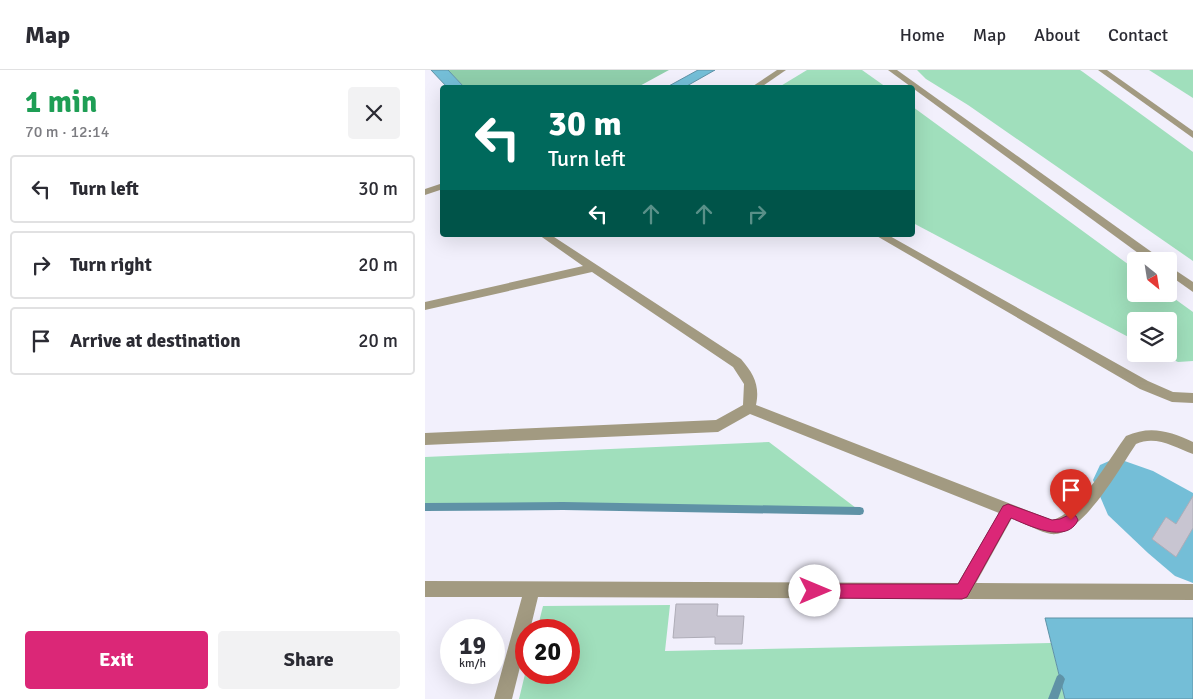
<!DOCTYPE html>
<html lang="en">
<head>
<meta charset="utf-8">
<style>
	:root { --surface:#fff; --page:#f2f2f3; --text:#2b2b33; --muted:#7c7c81; --line:#e1e1e2; --accent:#db2777 }
	body { margin:0; font-family:Signika,sans-serif; background:var(--page); color:var(--text); height:100vh; display:flex; flex-direction:column; font-size:19px; white-space:nowrap }
	* { box-sizing:border-box; margin:0 }
	p { font-size:16px; color:var(--muted) }
	.icon { flex:none; width:28px; height:28px; fill:none; stroke:currentColor; stroke-width:2; stroke-linecap:round; stroke-linejoin:round }
	.map { position:relative; flex:1; overflow:hidden }
	.panel { display:flex; flex-direction:column; background:var(--surface); width:425px }
	.panel>* { flex:none }
	.guide { position:absolute; left:15px; top:15px; width:475px; height:152px; border-radius:5px; box-shadow:0 5px 20px #0002; background:#00695c; color:#fff; overflow:hidden }
	.needle { width:32px; rotate:150deg }
	.buttons { position:absolute; left:702px; top:182px; display:grid; gap:10px }
	.buttons a { display:grid; place-items:center; width:50px; height:50px; border-radius:5px; background:var(--surface); box-shadow:0 5px 20px #0002; font-size:25px }
	.speed { position:absolute; left:15px; top:549px; display:flex; gap:10px; font-size:25px; font-weight:700; text-align:center }
	.speed>* { display:grid; place-content:center; width:65px; height:65px; border-radius:50%; background:var(--surface); box-shadow:0 5px 20px #0002; line-height:1 }
	.speed small { font-size:12px; font-weight:400 }
	.speed .limit { border:8px solid #d22; background:#fff; color:#111 }
	.pin { position:absolute; display:grid; place-items:center; width:42px; height:42px; color:#fff; margin:-51px -21px; border-radius:50% 50% 50% 0; rotate:-45deg; box-shadow:0 0 5px #0007 }
	.pin .icon { rotate:45deg }
	.me { position:absolute; width:55px; margin:-28px; rotate:90deg; stroke-linejoin:round; filter:drop-shadow(0 0 4px #0008) }
	.turn { display:flex; align-items:center; gap:18px; height:105px; padding:0 25px; font-size:22px }
	.turn .icon { width:65px; height:65px; stroke-width:2.5 }
	.turn b { display:block; font-size:35px; line-height:42px }
	.lanes { display:flex; align-items:center; height:48px; padding:0 25px; background:#0003; justify-content:center; gap:25px; direction:ltr }
	.lanes .off { opacity:.35 }
	.round { display:grid; place-items:center; flex:none; width:52px; height:52px; border-radius:5px; background:var(--page) }
	.overview { display:flex; align-items:center; justify-content:space-between; height:85px; padding:0 25px }
	h1 { font-size:30px; font-weight:700; line-height:38px; color:#1e9e55 }
	.action { display:flex; gap:10px; margin-top:auto; padding:10px 25px }
	.action a { flex:1; height:58px; border-radius:5px; background:var(--accent); color:#fff; font-size:20px; font-weight:700; line-height:58px; text-align:center }
	.action a+a { background:var(--page); color:var(--text) }
	ul { padding:0; list-style:none }
	li { display:flex; align-items:center; gap:15px; height:68px; margin:0 10px 8px; padding:0 15px; border:2px solid var(--line); border-radius:5px }
	li div { flex:1 }
	li b { display:block; font-size:19px }
	li em { font-style:normal }
	header { display:flex; align-items:center; gap:30px; box-sizing:border-box; height:70px; padding:0 25px; background:var(--surface); border-bottom:1px solid var(--line) }
	header strong { font-size:24px }
	nav { display:flex; gap:28px; margin-inline-start:auto; font-size:18px }
	main { display:flex; flex:1; min-height:0 }
	.map>svg:first-child { display:block }
	.green { fill:#a0dfbc }
	.forest { fill:#8fceab }
	.water { fill:#74bed7; stroke:#5f92a6 }
	.lines { fill:none; stroke-linecap:round; stroke-linejoin:round }
	.stream { fill:#5f92a6; fill-rule:evenodd }
	.river { fill:#74bed7; fill-rule:evenodd }
	.building { fill:#c8c5d1; stroke:#aeacb7 }
	.minor { fill:#a29a81; fill-rule:evenodd }
	.route { fill:#db2777; stroke:#8e194d }
</style>
</head>
<body>
<header>
<strong>Map</strong>
<nav><a>Home</a><a>Map</a><a>About</a><a>Contact</a></nav>
</header>
<main>
<section class="panel">
<div class="overview"><div><h1>1 min</h1><p>70 m · 12:14</p></div><a class="round"><svg class="icon" aria-label="close" viewBox="0 0 24 24"><path d="M6 6l12 12M18 6L6 18"/></svg></a></div>
<ul>
<li><svg class="icon" aria-label="left" viewBox="0 0 24 24"><path d="M17 20v-9H6M10 6l-5 5 5 5"/></svg><div><b>Turn left</b></div><em>30 m</em></li>
<li><svg class="icon" aria-label="right" viewBox="0 0 24 24"><path d="M7 20v-9h11M14 6l5 5-5 5"/></svg><div><b>Turn right</b></div><em>20 m</em></li>
<li><svg class="icon" aria-label="arrive" viewBox="0 0 24 24"><path d="M6 21V4h12l-3 4 3 4H6"/></svg><div><b>Arrive at destination</b></div><em>20 m</em></li>
</ul>
<div class="action"><a>Exit</a><a>Share</a></div>
</section>
<div class="map">
<svg width="768" height="629" viewBox="0 0 768 629">
	<rect width="100%" height="100%" fill="#f2f0fc"/>
	<g class="green">
		<path d="M382 0H437L461 17H354Z"/>
		<path d="M492 0H655L658 2 768 82V191L543 35 501 9Z"/>
		<path d="M724 0H768V28Z"/>
		<path d="M488 37 711 200V224H743L768 242V291L753 292 736 284H744V251H711V271L488 153Z"/>
		<path d="M344 372 435 441 0 438V387Z"/>
		<path d="M245 535 240 581 626 573 640 629H94L101 600V602H144V560H112L118 536Z"/>
	</g>
	<path class="forest" d="M23 0H244L211 18 39 17Z"/>
	<g class="water">
		<path d="M6 0H23L39 17H22Z"/>
		<path d="M273 0H290L260 17H242Z"/>
		<path d="M620 548H768V629H640Z"/>
	</g>
	<g class="lines">
		<g class="stream">
			<path d="M138 432 435 437 438 438 439 441 438 444 435 445 138 440 0 441V433Z"/>
			<path d="M635 604 638 606 640 609 633 629H623L632 606Z"/>
		</g>
		<path class="river" d="M691 388 728 401 768 423V513L750 506 723 483 683 445 668 410 675 395Z"/>
	</g>
	<g class="building">
		<path d="M768 426V458L751 487 727 469 741 447 751 454Z"/>
		<path d="M251 534H293L292 546H319L317 574H290V567L248 568Z"/>
	</g>
	<g class="lines">
		<g class="minor">
			<path d="M352 0H361L335 18H325Z"/>
			<path d="M463 0H472L735 188 736 191H724Z"/>
			<path d="M673 0H682L768 61V68Z"/>
			<path d="M18 113V119L0 125V119Z"/>
			<path d="M114 165H126L316 289C329 304 335 316 331 335L627 450C652 445 685 388 701 366 725 355 745 361 768 372V384C749 377 731 365 711 374 696 396 656 468 626 464 614 462 599 453 587 448L551 513 768 514V530L113 527 105 560H101V573L87 629H69L97 527H0V511L533 513 574 443 325 344 293 362 0 375V363L291 350 318 335 319 314 308 297 167 202 0 240V232L158 196Z"/>
			<path d="M450 165H463L723 311 748 322 768 323V333L747 332 715 319Z"/>
			<path d="M744 196 768 212V222L744 205Z"/>
		</g>
	</g>
	<path class="route" d="M583 434 627 450 635 449 646 444 651 446 653 450C642 475 603 455 586 448L542 527 537 529 390 528 385 526 383 521 385 516 390 514H533L578 436Z"/>
</svg>
<div class="buttons">
<a><svg class="needle" viewBox="-14 -14 28 28"><path d="M0-13l5 13h-10z" fill="#e53935"/><path d="M0 13l5-13h-10z" fill="#7c7c81"/></svg></a>
<a><svg class="icon" aria-label="layers" viewBox="0 0 24 24"><path d="M12 4l9 5-9 5-9-5zM3 14l9 5 9-5"/></svg></a>
</div>
<div class="speed"><div>19<small>km/h</small></div><div class="limit">20</div></div>
<div class="pin" style="left:646px;top:450px;background:#d93025"><svg class="icon" aria-label="arrive" viewBox="0 0 24 24"><path d="M6 21V4h12l-3 4 3 4H6"/></svg></div>
<svg class="me" style="left:390px;top:521px" viewBox="-20 -20 40 40"><circle r="19" fill="#fff"/><path d="M0-13L10 11 0 6-10 11z" fill="#db2777"/></svg>
<div class="guide">
<div class="turn"><svg class="icon" aria-label="left" viewBox="0 0 24 24"><path d="M17 20v-9H6M10 6l-5 5 5 5"/></svg><div><b>30 m</b>Turn left</div></div>
<div class="lanes"><svg class="icon" aria-label="left" viewBox="0 0 24 24"><path d="M17 20v-9H6M10 6l-5 5 5 5"/></svg><svg class="icon off" aria-label="ahead" viewBox="0 0 24 24"><path d="M12 20V5M6 11l6-6 6 6"/></svg><svg class="icon off" aria-label="ahead" viewBox="0 0 24 24"><path d="M12 20V5M6 11l6-6 6 6"/></svg><svg class="icon off" aria-label="right" viewBox="0 0 24 24"><path d="M7 20v-9h11M14 6l5 5-5 5"/></svg></div>
</div>
</div>
</main>
</body>
</html>
